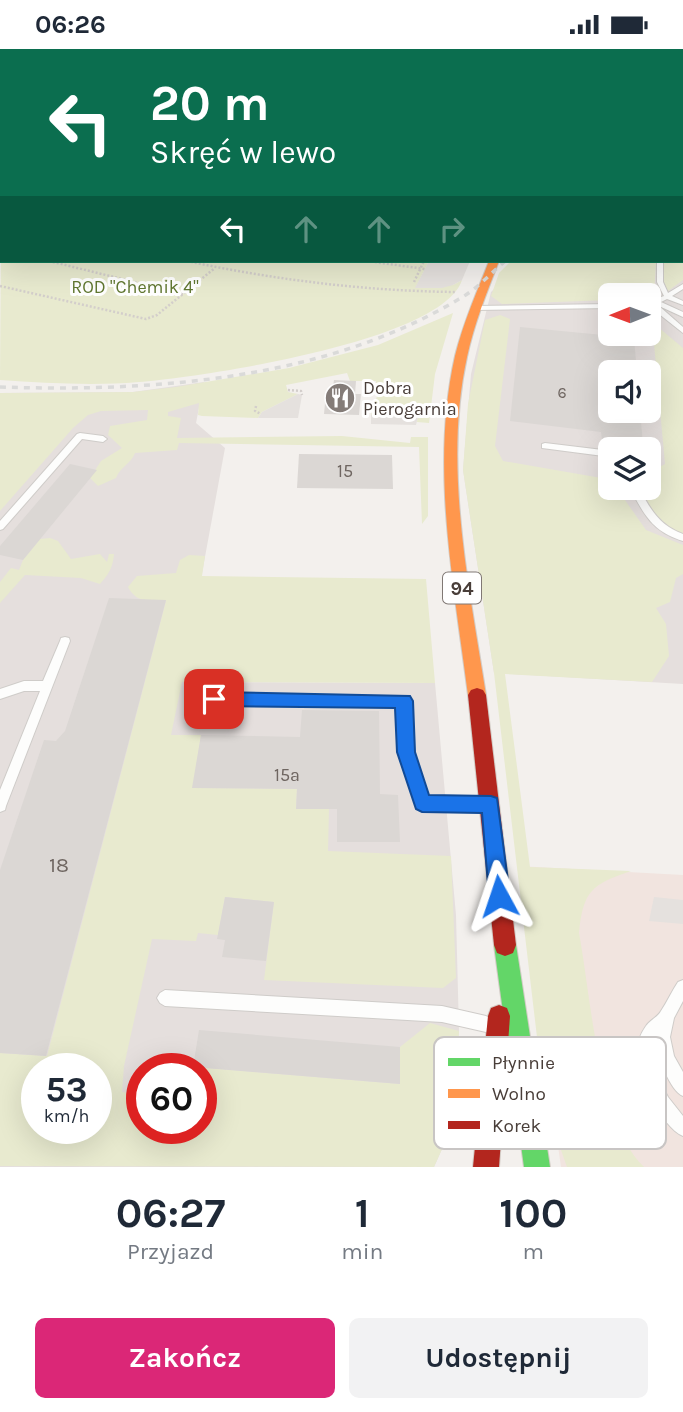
<!DOCTYPE html>
<html lang="pl">
<head>
<meta charset="utf-8">
<style>
	:root { --surface:#fff; --page:#f2f2f3; --text:#1f2937; --muted:#747a83; --accent:#db2777 }
	body { margin:0; font-family:Karla,sans-serif; background:var(--page); color:var(--text); height:100vh; display:flex; flex-direction:column; font-size:26px; white-space:nowrap }
	* { box-sizing:border-box; margin:0 }
	p { font-size:23px; color:var(--muted) }
	.icon { flex:none; width:38px; height:38px; fill:none; stroke:currentColor; stroke-width:2; stroke-linecap:round; stroke-linejoin:round }
	.map { position:relative; height:1118px; overflow:hidden }
	.side { display:flex; flex-direction:column; background:var(--surface); flex:1 }
	.side>* { flex:none }
	.guide { position:absolute; left:0px; top:0px; width:684px; height:214px; box-shadow:0 7px 28px #0002; background:#0b6e4f; color:#fff; overflow:hidden }
	.needle { width:46px; rotate:269deg }
	.buttons { position:absolute; left:598px; top:234px; display:grid; gap:14px }
	.buttons a { display:grid; place-items:center; width:63px; height:63px; border-radius:10px; background:var(--surface); box-shadow:0 7px 28px #0002; font-size:35px }
	.speed { position:absolute; left:21px; top:1004px; display:flex; gap:14px; font-size:35px; font-weight:700; text-align:center }
	.speed>* { display:grid; place-content:center; width:91px; height:91px; border-radius:50%; background:var(--surface); box-shadow:0 7px 28px #0002; line-height:1 }
	.speed small { font-size:18px; font-weight:400 }
	.speed .limit { border:10px solid #d22; background:#fff; color:#111 }
	.pin { position:absolute; display:grid; place-items:center; width:60px; height:60px; color:#fff; margin:-30px; border-radius:14px; box-shadow:0 4px 10px #0006 }
	.me { position:absolute; width:77px; margin:-38px; rotate:355deg; stroke-linejoin:round; filter:drop-shadow(0 0 5px #0008) }
	.turn { display:flex; align-items:center; gap:24px; height:147px; padding:0 35px; font-size:32px }
	.turn .icon { width:91px; height:91px; stroke-width:2.5 }
	.turn b { display:block; font-size:49px; line-height:60px }
	.lanes { display:flex; align-items:center; height:66px; padding:0 35px; background:#0003; justify-content:center; gap:35px; direction:ltr }
	.lanes .off { opacity:.35 }
	.eta { display:flex; justify-content:space-evenly; align-items:center; height:119px; text-align:center }
	.eta b { font-size:42px; font-weight:700; line-height:49px }
	.button { display:flex; gap:14px; margin-top:auto; padding:14px 35px }
	.button a { flex:1; height:80px; border-radius:10px; background:var(--accent); color:#fff; font-size:28px; font-weight:700; line-height:80px; text-align:center }
	.button a+a { background:var(--page); color:var(--text) }
	.status { display:flex; justify-content:space-between; align-items:center; height:49px; padding:0 35px; background:var(--surface); direction:ltr }
	.status svg { height:19px; fill:currentColor }
	.map>svg:first-child { display:block }
	.commercial { fill:#f1e4df }
	.industrial { fill:#e5dfdd; fill-rule:evenodd }
	.green { fill:#e8eacf; fill-rule:evenodd }
	.parking { fill:#e5e1de }
	.building { fill:#dbd7d4 }
	.lines { fill:none; stroke-linecap:round; stroke-linejoin:round }
	.lane-casing { stroke:#cfccc9; stroke-width:2 }
	.street-casing { stroke:#cfccc9; stroke-width:1 }
	.fast-casing { stroke:#d3ccc6; stroke-width:2 }
	.slow-casing { stroke:#d3ccc6; stroke-width:2 }
	.jam-casing { stroke:#d3ccc6; stroke-width:2 }
	.path-far1 { stroke:#d3cecb; stroke-width:2; stroke-dasharray:2 2; stroke-linecap:butt }
	.path { stroke:#d3cecb; stroke-width:2.5; stroke-dasharray:2 2; stroke-linecap:butt }
	.lane { fill:#fdfdfc; fill-rule:evenodd }
	.street { fill:#fdfdfc; fill-rule:evenodd }
	.fast { fill:#63d668; fill-rule:evenodd }
	.slow { fill:#ff974d; fill-rule:evenodd }
	.jam { fill:#b3261e; fill-rule:evenodd }
	.rail-far1 { stroke:#dadad9; stroke-width:2.5; stroke-dasharray:3.5 3.5; stroke-linecap:butt }
	.rail { stroke:#dadad9; stroke-width:3.5; stroke-dasharray:6 6; stroke-linecap:butt }
	.route { fill:#1a73e8; stroke:#114b97; stroke-width:2 }
	.labels { text-anchor:middle; stroke-width:6; stroke-linejoin:round; paint-order:stroke }
	.far-number-label { font-size:16px; fill:#6f6661 }
	.far-park-label { font-size:18px; fill:#607730; stroke:#fff }
	.far-poi-label { font-size:18px; fill:#493e39; stroke:#fff; text-anchor:start }
	.number-label { font-size:18px; fill:#6f6661 }
	.shield { fill:#fff; stroke:#807874; stroke-width:2 }
	.shield-label { font-size:19px; font-weight:bold; fill:#493e39 }
	.near-number-label { font-size:21px; fill:#6f6661 }
	.key { fill:#fff; stroke:#c8c5c4; stroke-width:2 }
	.key-label { font-size:19px; fill:#493e39 }
</style>
</head>
<body>
<div class="status"><b>06:26</b><svg viewBox="0 0 49 12"><path d="M0 12V9h3v3zM5 12V6h3v6zM10 12V3h3v9zM15 12V0h3v12zM26 1h20v11H26zM47 4h2v5h-2z"/></svg></div>
<div class="map">
<svg width="683" height="1118" viewBox="0 0 683 1118">
	<rect width="100%" height="100%" fill="#f3f0ed"/>
	<path class="commercial" d="M518 817 683 826V1118H561Z"/>
	<g class="industrial">
		<path d="M683 39V635L494 624 463 421 471 325 491 243 525 212H682ZM611 247H649V285H611ZM611 324H649V362H611ZM611 401H649V439H611Z"/>
		<path d="M204 333 196 374 225 399 182 633 435 634 456 866 459 982 451 1080 434 1118H0V344L133 343ZM37 1020H96V1080H37ZM142 1020H201V1080H142Z"/>
	</g>
	<g class="green">
		<path d="M88 0H378L390 2H83Z"/>
		<path d="M2 36V212H429L416 238 453 236 462 231C442 293 200 328 139 333 92 337 46 334 0 331Z"/>
		<path d="M683 150V231L668 242 662 236 664 212H682Z"/>
		<path d="M511 212H656L654 247 649 250V247H611V251L502 255 491 247 499 224Z"/>
		<path d="M453 264 435 325 429 374 417 373 418 364 393 363 371 366 378 344 373 337 376 336V332H350L347 324 286 336 288 343 298 345 262 363 258 369 202 367 198 366 199 354 168 363V367L181 369 177 389 342 387 410 394 411 388H428V467L422 475 419 398 179 394 177 401 135 404C131 415 120 418 116 429L98 437 90 429 101 412 122 399 108 386 110 377 147 371 148 361 101 362 88 366 73 379 0 462V344L133 343 176 338 289 319 378 296Z"/>
		<path d="M500 266 510 270 495 397 503 412 607 430 611 439H616L620 444 646 481 683 496V525L676 529 670 553 656 559 666 575 669 607 652 633 505 625 530 818 631 822C592 835 583 842 579 884 591 947 598 1074 644 1118H567L545 1056 494 624 463 421 468 355 485 271Z"/>
		<path d="M652 273 683 299V486C662 480 646 461 645 439H649V424L665 415Z"/>
		<path d="M50 489 58 492 71 510 100 505 107 513 109 505H114C113 518 109 525 100 535L81 529 25 526 0 554V533L11 519 19 521 23 511 40 490Z"/>
		<path d="M189 506 205 507 202 527 426 530 435 634 182 633 171 686H201L193 739 297 740 296 760H329L328 802 451 807 456 929 443 939 264 931 274 853 225 848 218 886 198 884 196 892 152 890 124 1017 122 1043 142 1046V1080H201V1020H171V1016L400 1035V998L430 974 459 982 451 1080 434 1118 0 1117V1004L47 1007 166 552C149 550 138 556 128 538L137 527 176 524 180 511ZM37 1020H96V1080H37Z"/>
	</g>
	<g class="parking">
		<path d="M429 212H470L462 231 453 236 442 239H415Z"/>
		<path d="M298 345 302 346 298 369H258L262 363Z"/>
		<path d="M393 363 419 364 416 376 371 375V366L374 364Z"/>
		<path d="M654 848 683 851V875L649 872Z"/>
	</g>
	<g class="building">
		<path d="M520 278 634 289 637 324H611V362H640L643 395 602 390 601 383 510 372Z"/>
		<path d="M334 331 356 332 355 345H361L359 366 324 365 326 344H332Z"/>
		<path d="M299 405 392 406 393 440 297 439Z"/>
		<path d="M70 415 97 421 23 511 0 506V497Z"/>
		<path d="M109 549 166 551 46 1007 0 1004V821L44 691 56 692 65 682Z"/>
		<path d="M302 661 379 662 380 745 398 746 400 793H337V760H296L297 740 192 739 201 686 300 688Z"/>
		<path d="M225 848 274 853 266 912 222 908 225 891 217 890Z"/>
		<path d="M199 981 400 998V1035L193 1018Z"/>
	</g>
	<g class="lines">
		<g class="lane-casing">
			<g id="lane">
				<path d="M498 0H504L495 2Z"/>
				<rect x="0" y="22" width="2" height="3"/>
				<rect x="682" y="48" width="1" height="2"/>
				<rect x="682" y="79" width="1" height="3"/>
				<path d="M682 131 683 132V136H682Z"/>
				<path d="M657 212H663V233L668 244 683 235V240L672 247 683 252V256L667 250 661 253 683 263V268L659 257 683 278V284L649 257V252L664 247 657 233Z"/>
				<path d="M611 255V259L475 261 471 259 475 257Z"/>
				<path d="M80 384 103 387 107 390 103 393 82 390 3 480 0 481V472L77 385Z"/>
				<path d="M545 394 611 402V408L542 399V395Z"/>
				<path d="M630 439H639C650 460 660 477 683 485V492C653 483 644 466 630 439Z"/>
				<path d="M65 588 69 589 70 592 6 757 5 761 0 763V741L40 642H24L0 650V640L24 632H43L60 592 61 589Z"/>
				<path d="M214 645 408 649 410 652 412 703 427 748 482 749 487 751 488 755 487 759 482 761 422 760 417 758 400 703 398 657 214 655 210 653 208 650 210 647Z"/>
				<path d="M683 931V952L674 969 670 988 674 1007 683 1023V1047C670 1042 657 1006 655 992L652 1010 655 1024 668 1048 683 1067V1087C671 1082 661 1066 654 1055 639 1031 628 1002 646 977 650 971 658 968 661 962 667 953 672 942 678 933Z"/>
				<path d="M165 941 442 957 486 967 491 970 494 975 491 980 486 983 442 973 165 957 160 954 157 949 160 944Z"/>
			</g>
		</g>
		<g class="street-casing">
			<rect id="street" x="682" y="33" width="1" height="6"/>
		</g>
		<g class="fast-casing">
			<path id="fast" d="M505 885 513 888 516 896 550 1118H524L494 896 497 888Z"/>
		</g>
		<g class="slow-casing">
			<path id="slow" d="M489 212H499C487 243 474 275 467 308 443 418 469 537 486 646L483 651 477 653 471 651 468 646C454 536 430 417 455 307 463 274 477 243 489 212Z"/>
		</g>
		<g class="jam-casing">
			<g id="jam">
				<rect x="552" y="0" width="6" height="2"/>
				<path d="M477 639 483 641 486 646 516 896 513 904 505 907 497 904 494 896 468 646 471 641Z"/>
				<path d="M499 956 507 959 510 967 499 1118H473L488 967 491 959Z"/>
			</g>
		</g>
		<path class="path-far1" d="M321 0 326 2"/>
		<g class="path">
			<path d="M49 212 183 245"/>
			<path d="M187 212C276 231 365 242 456 243"/>
			<path d="M367 212 425 220"/>
			<path d="M414 233 424 212"/>
			<path d="M0 237 146 270 157 266 215 219"/>
			<path d="M288 341 301 342 302 346"/>
			<path d="M256 357 255 362 261 365"/>
		</g>
		<use href="#lane" class="lane"/>
		<use href="#street" class="street"/>
		<use href="#fast" class="fast"/>
		<use href="#slow" class="slow"/>
		<use href="#jam" class="jam"/>
		<path class="rail-far1" d="M502 215 506 212"/>
		<path class="rail" d="M0 338C154 343 324 331 459 250 476 241 490 225 504 213"/>
	</g>
	<path class="route" d="M214 643 410 647 413 652 415 703 429 746 491 747 497 749 510 847 507 854 499 857 492 854 489 847 482 764 422 763 416 760 397 703 395 659 214 657 207 655 205 650 207 645Z"/>
	<defs>
		<g id="restaurant-disc" transform="scale(1.575)"><circle r="9.5" fill="#847c78" stroke="#fff"/><path d="M-5-6h1v4h1v-4h1v4h1v-4h1v5L-1.5 .5V6h-2V.5L-5-1ZM5-6V6H3V1.5H1.5Q1.5-4 5-6Z" fill="#fff"/></g>
	</defs>
	<g fill-rule="evenodd">
		<use href="#restaurant-disc" x="340" y="349"/>
	</g>
	<g class="labels">
		<g class="far-number-label">
			<text x="562" y="349">6</text>
		</g>
		<g class="far-park-label">
			<text x="135" y="244">ROD "Chemik 4"</text>
		</g>
		<g class="far-poi-label">
			<text x="363" y="345">Dobra<tspan x="363" dy="21">Pierogarnia</tspan></text>
		</g>
		<g class="number-label">
			<text x="345" y="428">15</text>
			<text x="287" y="732">15a</text>
		</g>
		<rect class="shield" x="443" y="523.5" width="38" height="31" rx="5"/>
		<g class="shield-label">
			<text x="462" y="546">94</text>
		</g>
		<g class="near-number-label">
			<text x="59" y="823">18</text>
		</g>
	</g>
	<rect x="434" y="988" width="232" height="112" rx="10" class="key"/>
	<rect x="448" y="1009" width="32" height="8" fill="#63d668"/>
	<rect x="448" y="1040" width="32" height="9" fill="#ff974d"/>
	<rect x="448" y="1072" width="32" height="8" fill="#b3261e"/>
	<g class="key-label">
		<text x="492" y="1020">Płynnie</text>
		<text x="492" y="1051">Wolno</text>
		<text x="492" y="1083">Korek</text>
	</g>
</svg>
<div class="buttons">
<a><svg class="needle" viewBox="-14 -14 28 28"><path d="M0-13l5 13h-10z" fill="#e53935"/><path d="M0 13l5-13h-10z" fill="#747a83"/></svg></a>
<a><svg class="icon" aria-label="sound" viewBox="0 0 24 24"><path d="M4 9h4l5-4v14l-5-4H4zM17 9q2 3 0 6"/></svg></a>
<a><svg class="icon" aria-label="layers" viewBox="0 0 24 24"><path d="M12 4l9 5-9 5-9-5zM3 14l9 5 9-5"/></svg></a>
</div>
<div class="speed"><div>53<small>km/h</small></div><div class="limit">60</div></div>
<div class="pin" style="left:214px;top:650px;background:#d93025"><svg class="icon" aria-label="arrive" viewBox="0 0 24 24"><path d="M6 21V4h12l-3 4 3 4H6"/></svg></div>
<svg class="me" style="left:499px;top:847px" viewBox="-20 -20 40 40"><path d="M0-17L14 15 0 8-14 15z" fill="#1a73e8" stroke="#fff" stroke-width="4"/></svg>
<div class="guide">
<div class="turn"><svg class="icon" aria-label="left" viewBox="0 0 24 24"><path d="M17 20v-9H6M10 6l-5 5 5 5"/></svg><div><b>20 m</b>Skręć w lewo</div></div>
<div class="lanes"><svg class="icon" aria-label="left" viewBox="0 0 24 24"><path d="M17 20v-9H6M10 6l-5 5 5 5"/></svg><svg class="icon off" aria-label="ahead" viewBox="0 0 24 24"><path d="M12 20V5M6 11l6-6 6 6"/></svg><svg class="icon off" aria-label="ahead" viewBox="0 0 24 24"><path d="M12 20V5M6 11l6-6 6 6"/></svg><svg class="icon off" aria-label="right" viewBox="0 0 24 24"><path d="M7 20v-9h11M14 6l5 5-5 5"/></svg></div>
</div>
</div>
<section class="side">
<div class="eta">
<div><b>06:27</b><p>Przyjazd</p></div>
<div><b>1</b><p>min</p></div>
<div><b>100</b><p>m</p></div>
</div>
<div class="button"><a>Zakończ</a><a>Udostępnij</a></div>
</section>
</body>
</html>
